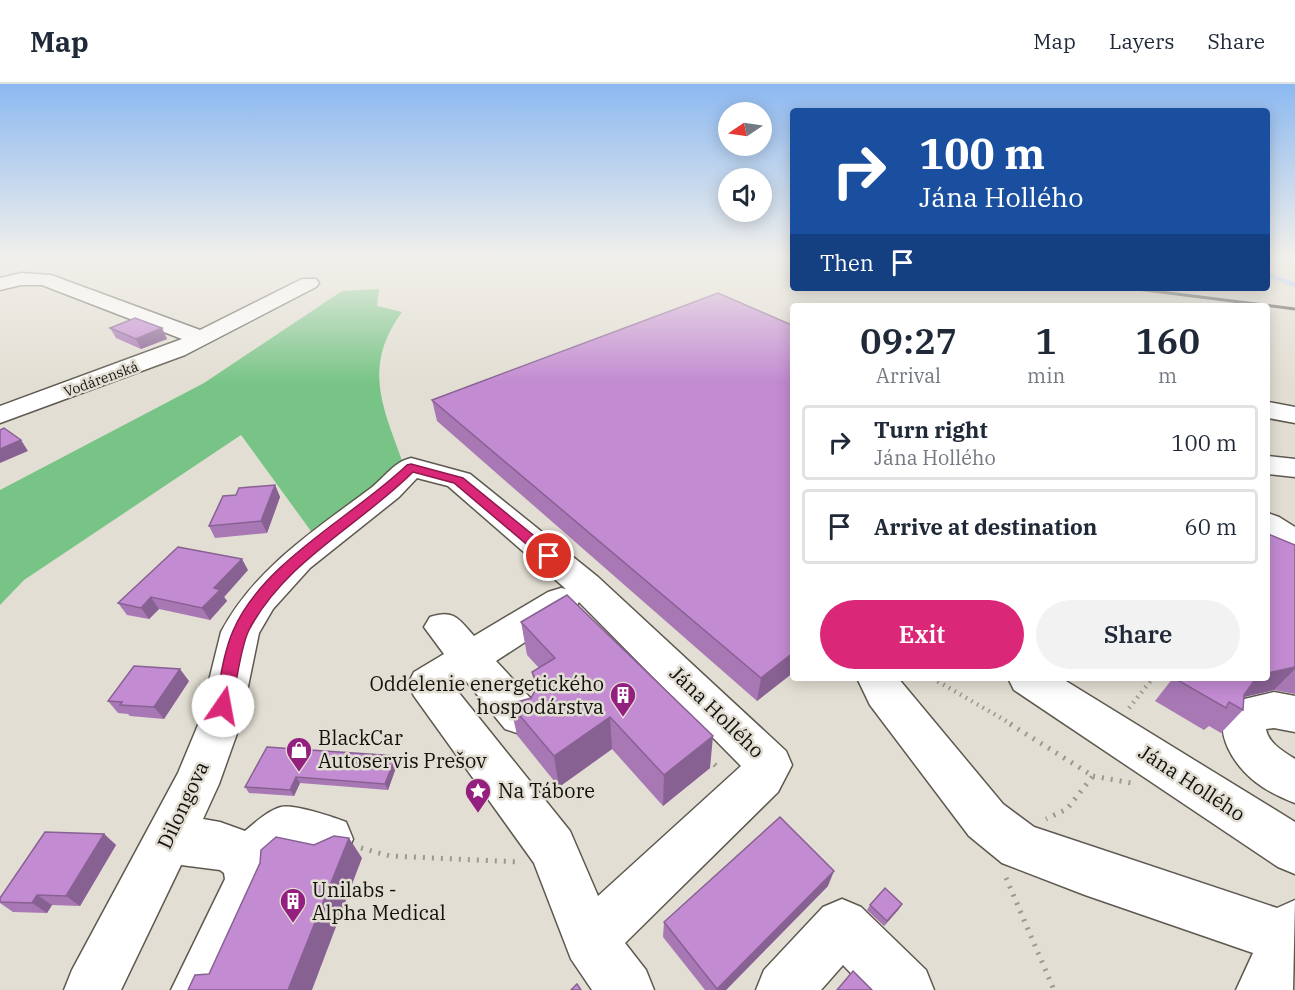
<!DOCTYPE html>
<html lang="en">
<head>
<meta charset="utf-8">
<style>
	:root { --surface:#fff; --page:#f2f2f3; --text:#1f2937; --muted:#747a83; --line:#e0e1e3; --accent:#db2777 }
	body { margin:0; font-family:"IBM Plex Serif",serif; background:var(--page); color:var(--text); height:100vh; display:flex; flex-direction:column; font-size:22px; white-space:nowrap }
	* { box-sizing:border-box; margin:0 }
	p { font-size:20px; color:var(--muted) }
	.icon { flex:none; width:33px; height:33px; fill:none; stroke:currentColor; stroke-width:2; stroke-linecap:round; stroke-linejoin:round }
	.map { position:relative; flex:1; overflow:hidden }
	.drawer { position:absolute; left:790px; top:219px; width:480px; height:378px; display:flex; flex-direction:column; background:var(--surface); border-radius:6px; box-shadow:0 3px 15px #0003 }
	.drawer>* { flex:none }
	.hud { position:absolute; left:790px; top:24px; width:480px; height:183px; border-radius:6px; box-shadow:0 3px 15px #0003; background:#1a4fa0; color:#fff; overflow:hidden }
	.needle { width:39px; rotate:257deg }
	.fabs { position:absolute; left:718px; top:18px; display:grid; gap:12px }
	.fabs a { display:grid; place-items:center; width:54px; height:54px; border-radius:50%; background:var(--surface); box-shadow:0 3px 15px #0003; font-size:30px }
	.pin { position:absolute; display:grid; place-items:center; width:51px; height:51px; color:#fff; margin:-26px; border:3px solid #fff; border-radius:50%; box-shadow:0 2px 6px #0007 }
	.me { position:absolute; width:66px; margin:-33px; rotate:12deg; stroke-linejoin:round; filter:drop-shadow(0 0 4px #0008) }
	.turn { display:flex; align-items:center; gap:21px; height:126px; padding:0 30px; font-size:27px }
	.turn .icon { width:78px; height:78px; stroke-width:2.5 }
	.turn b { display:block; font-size:42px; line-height:51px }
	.then { display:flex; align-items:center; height:57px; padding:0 30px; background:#0003; gap:12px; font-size:22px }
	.eta { display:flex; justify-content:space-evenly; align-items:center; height:102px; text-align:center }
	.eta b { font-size:36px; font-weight:600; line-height:42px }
	.action { display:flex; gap:12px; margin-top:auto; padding:12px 30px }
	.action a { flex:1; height:69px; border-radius:36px; background:var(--accent); color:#fff; font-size:24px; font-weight:600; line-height:69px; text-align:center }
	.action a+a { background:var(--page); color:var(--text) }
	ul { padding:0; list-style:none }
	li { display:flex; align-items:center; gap:18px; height:75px; margin:0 12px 9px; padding:0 18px; border:3px solid var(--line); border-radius:6px }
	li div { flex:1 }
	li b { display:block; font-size:22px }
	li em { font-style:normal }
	header { display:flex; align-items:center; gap:36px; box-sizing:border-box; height:84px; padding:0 30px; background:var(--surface); border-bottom:2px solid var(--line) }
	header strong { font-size:28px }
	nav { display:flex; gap:33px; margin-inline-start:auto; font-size:21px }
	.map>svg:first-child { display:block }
	.forest { fill:#78c486 }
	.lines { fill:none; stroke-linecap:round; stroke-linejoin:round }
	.stream { stroke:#a3c0fe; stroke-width:4.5 }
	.minor-casing { stroke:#5d594f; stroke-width:3 }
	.path-far1 { stroke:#9b9890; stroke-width:4.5; stroke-dasharray:1.5 5; stroke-linecap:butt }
	.path { stroke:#9b9890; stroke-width:5; stroke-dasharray:2 7; stroke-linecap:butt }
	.minor { fill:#fff; fill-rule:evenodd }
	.rail { stroke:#42413b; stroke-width:3 }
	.wall { fill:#a878b5 }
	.shaded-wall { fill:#886193 }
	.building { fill:#c38bd2; stroke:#886193; stroke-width:1.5 }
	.route { fill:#db2777; stroke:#8e194d; stroke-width:1.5 }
	.labels { text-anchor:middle; stroke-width:5; stroke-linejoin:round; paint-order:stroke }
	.far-street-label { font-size:14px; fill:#13120e; stroke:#e2ded3 }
	.near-poi-label { font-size:20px; fill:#13120e; stroke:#e2ded3; text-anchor:start }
	.near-street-label { font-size:20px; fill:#13120e; stroke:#e2ded3 }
</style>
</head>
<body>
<header>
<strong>Map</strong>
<nav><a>Map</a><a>Layers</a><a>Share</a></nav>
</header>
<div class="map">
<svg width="1295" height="906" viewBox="0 0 1295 906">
	<rect width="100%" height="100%" fill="#e2ded3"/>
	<path class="forest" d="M379 205 377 222 402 228C361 284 384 325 404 382L316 454 241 351 24 496 0 521V406L204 299 342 207Z"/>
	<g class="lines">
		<path class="stream" d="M1268 191 1295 201"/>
		<g class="minor-casing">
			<g id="minor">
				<path d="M21 189 51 191 200 246 302 195H316L319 199 316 203 185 271 0 339V322L182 255 42 201H21L0 206V194Z"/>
				<path d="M1268 318 1295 323V339L1268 334Z"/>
				<path d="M1268 372 1295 375V393L1268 390Z"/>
				<path d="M411 374 470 390 598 493 786 667 792 681 778 708 625 859 646 886 654 906H592L571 875 534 779 414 612 408 600 414 588 444 570 424 543 430 533C454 525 459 535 474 552L548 508 561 504 566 505 448 402 417 394 399 413 310 484 273 525 259 549 240 641 219 700 203 735 220 738 245 747C256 738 267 727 281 723 294 720 333 733 346 738L353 755 346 772 329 779 291 771 275 786V798L228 906H171L225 795 224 789 220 786 181 781 121 906H64L72 886 178 689 198 641 221 548C255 484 315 446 371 404 385 393 394 378 411 374ZM579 518 741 682 598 812 570 747 455 604 466 597 505 645 520 650 535 645 541 632 535 619 496 577 574 526Z"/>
				<path d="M1268 429 1279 433 1295 443V469L1283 466 1268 455Z"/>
				<path d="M857 594H898L1003 720 1034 743 1277 824 1295 816 1293 906H1236L1253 869 1085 811 1002 779 969 752 870 621Z"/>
				<path d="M1008 594H1061L1295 738V790L1278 783 1014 606Z"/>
				<path d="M1274 608 1295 612V648L1274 644 1266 645C1268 659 1284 668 1295 675V719C1266 708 1242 693 1228 664 1225 657 1222 649 1223 641 1224 631 1232 626 1236 617Z"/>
				<path d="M842 815 861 823 926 886 934 906H867L843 881 821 906H756L764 886 823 823Z"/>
			</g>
		</g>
		<g class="path-far1">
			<path d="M932 594 1013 641"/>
			<path d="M1129 624 1153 594"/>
		</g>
		<g class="path">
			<path d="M1010 640 1093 692 1067 725 1046 735"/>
			<path d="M708 674 720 686"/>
			<path d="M1093 692 1131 699"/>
			<path d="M361 764 390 772 520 778"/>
			<path d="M1006 794 1054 906"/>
		</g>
		<use href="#minor" class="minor"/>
		<path class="rail" d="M1129 204 1295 225"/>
	</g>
	<g class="wall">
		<path d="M110 244H162L167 255 141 265 116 254Z"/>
		<path d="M432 316 794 588 757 617 437 337Z"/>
		<path d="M275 401 280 413 267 449 215 454 209 442 236 411Z"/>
		<path d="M1295 461V610L1274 606 1244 613 1243 626 1221 649 1209 642 1204 646 1155 617 1173 594H1268Z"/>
		<path d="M248 486 224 513 227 517 210 536 159 525 149 535 127 531 118 519Z"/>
		<path d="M521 538 710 684 663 722 612 665 559 703 517 651 510 620 531 614 535 605 532 588 539 584 527 571Z"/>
		<path d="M189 597 164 635 130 632 128 630 118 629 108 617Z"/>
		<path d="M267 663 398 678 388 706 300 699 294 712 249 709 245 703Z"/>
		<path d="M104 750 116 761 80 822 52 821 47 829 13 828 0 819V814Z"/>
		<path d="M828 802 726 906H705L663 853 664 838Z"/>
		<path d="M870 821 899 825 884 842 867 826Z"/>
	</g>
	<g class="shaded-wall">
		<path d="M162 244 167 255 141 265 136 255Z"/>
		<path d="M21 356 28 367 0 379V365Z"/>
		<path d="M275 401 280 413 267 449 261 437Z"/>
		<path d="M242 475 248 486 224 513 227 517 210 536 202 524 214 504Z"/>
		<path d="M151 513 159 525 149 535 141 524Z"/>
		<path d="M794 568V588L757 617 761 594Z"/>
		<path d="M1295 583V585L1274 606 1235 615 1255 594H1268V589Z"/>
		<path d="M180 585 189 597 164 635 154 623Z"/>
		<path d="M610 633 612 665 559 703 554 672Z"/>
		<path d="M713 652 710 684 663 722 664 691Z"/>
		<path d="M396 672 398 678 388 706 385 700Z"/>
		<path d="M296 693 300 699 294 712 290 706Z"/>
		<path d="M104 750 116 761 80 822 66 812Z"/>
		<path d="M349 754 362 774 312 906H288Z"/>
		<path d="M834 787 828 802 726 906H717Z"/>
		<path d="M37 811 52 821 47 829 32 819Z"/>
		<path d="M902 820 899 825 884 842 887 837Z"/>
	</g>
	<g class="building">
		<path d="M718 209 794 242V568L761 594 432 316Z"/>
		<path d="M135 234 162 244 136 255 110 244Z"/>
		<path d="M4 344 21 356 0 365V346Z"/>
		<path d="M275 401 261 437 209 442 223 412 236 411 239 404Z"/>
		<path d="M1268 450 1295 461V583L1268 589Z"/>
		<path d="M178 463 242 475 214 504 220 506 202 524 151 513 141 524 118 519Z"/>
		<path d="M567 511 713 652 664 691 610 633 554 672 510 620 531 614 538 601 532 588 555 574 521 538Z"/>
		<path d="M134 582 180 585 154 623 120 621 122 618 108 617Z"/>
		<path d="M1174 594H1256L1244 611 1243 626 1229 618 1226 624Z"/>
		<path d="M267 663 396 672 385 700 296 693 290 706 245 703Z"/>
		<path d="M780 733 834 787 717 905 664 838Z"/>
		<path d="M45 748 104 750 66 812 37 811 32 819 0 818V814Z"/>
		<path d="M334 752 349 754 288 906H188L195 891 209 890 260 779 261 766 276 753 314 761Z"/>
		<path d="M885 804 902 820 887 837 870 821Z"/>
		<path d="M853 887 872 906H837Z"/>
		<path d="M577 900 581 906H571Z"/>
	</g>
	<linearGradient id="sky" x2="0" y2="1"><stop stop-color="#8cb9f1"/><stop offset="0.58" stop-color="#f2f0eb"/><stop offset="1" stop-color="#f2f0eb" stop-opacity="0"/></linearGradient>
	<rect width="1295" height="299" fill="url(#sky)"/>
	<path class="route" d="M411 380 463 394 554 468 556 472 554 475H544L454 399 413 388C360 441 285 477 249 546 240 564 236 602 232 622L229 628 223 630 217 628 215 622C220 598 223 570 233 547 262 478 354 432 407 381Z"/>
	<defs>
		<g id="building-pin" transform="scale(1.35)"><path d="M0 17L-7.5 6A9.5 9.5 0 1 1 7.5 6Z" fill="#93207f" stroke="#e2ded3"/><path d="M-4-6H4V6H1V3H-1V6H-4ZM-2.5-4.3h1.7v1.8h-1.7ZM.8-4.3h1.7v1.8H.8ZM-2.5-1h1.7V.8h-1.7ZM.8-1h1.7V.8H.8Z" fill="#fff"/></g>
		<g id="shop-pin" transform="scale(1.35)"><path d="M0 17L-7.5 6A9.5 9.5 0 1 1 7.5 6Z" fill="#93207f" stroke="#e2ded3"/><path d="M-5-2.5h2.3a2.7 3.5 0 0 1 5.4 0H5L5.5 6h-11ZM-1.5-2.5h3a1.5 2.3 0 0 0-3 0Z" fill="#fff"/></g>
		<g id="sight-pin" transform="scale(1.35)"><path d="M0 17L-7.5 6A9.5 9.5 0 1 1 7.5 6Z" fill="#93207f" stroke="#e2ded3"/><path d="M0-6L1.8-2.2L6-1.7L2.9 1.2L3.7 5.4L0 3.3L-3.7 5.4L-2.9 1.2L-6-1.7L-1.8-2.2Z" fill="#fff"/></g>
	</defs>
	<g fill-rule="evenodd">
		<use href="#building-pin" x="623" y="611"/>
		<use href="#shop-pin" x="299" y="666"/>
		<use href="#sight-pin" x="478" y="707"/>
		<use href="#building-pin" x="293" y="817"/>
	</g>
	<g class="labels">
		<g class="far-street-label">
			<text transform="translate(101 295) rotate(-20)" y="5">Vodárenská</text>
		</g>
		<g class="near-poi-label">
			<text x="604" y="607" text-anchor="end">Oddelenie energetického<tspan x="604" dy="23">hospodárstva</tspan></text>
			<text x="318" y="661">BlackCar<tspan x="318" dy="23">Autoservis Prešov</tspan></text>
			<text x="498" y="714">Na Tábore</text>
			<text x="312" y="813">Unilabs -<tspan x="312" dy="23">Alpha Medical</tspan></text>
		</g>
		<g class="near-street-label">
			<text transform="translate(717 628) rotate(44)" y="7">Jána Hollého</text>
			<text transform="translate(1192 699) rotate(33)" y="7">Jána Hollého</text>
			<text transform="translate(183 721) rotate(-65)" y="7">Dilongova</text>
		</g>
	</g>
</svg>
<div class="fabs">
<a><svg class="needle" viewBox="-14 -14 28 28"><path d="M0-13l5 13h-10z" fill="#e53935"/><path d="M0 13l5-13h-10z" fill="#747a83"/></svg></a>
<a><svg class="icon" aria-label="sound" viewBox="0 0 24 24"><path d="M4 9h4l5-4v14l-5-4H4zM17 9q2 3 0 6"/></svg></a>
</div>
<div class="pin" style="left:549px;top:472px;background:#d93025"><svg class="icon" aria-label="arrive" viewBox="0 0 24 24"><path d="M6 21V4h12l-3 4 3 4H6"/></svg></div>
<svg class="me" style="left:223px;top:622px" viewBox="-20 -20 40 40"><circle r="19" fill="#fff"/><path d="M0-13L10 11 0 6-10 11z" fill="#db2777"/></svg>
<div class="hud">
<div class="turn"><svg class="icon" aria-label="right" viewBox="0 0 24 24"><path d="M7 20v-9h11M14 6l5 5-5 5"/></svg><div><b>100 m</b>Jána Hollého</div></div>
<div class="then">Then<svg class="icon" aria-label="arrive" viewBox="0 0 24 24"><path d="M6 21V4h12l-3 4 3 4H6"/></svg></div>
</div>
<section class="drawer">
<div class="eta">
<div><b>09:27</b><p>Arrival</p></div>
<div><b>1</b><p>min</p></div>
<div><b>160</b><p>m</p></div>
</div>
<ul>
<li><svg class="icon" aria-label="right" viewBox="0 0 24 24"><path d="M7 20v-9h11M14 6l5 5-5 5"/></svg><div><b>Turn right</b><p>Jána Hollého</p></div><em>100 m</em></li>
<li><svg class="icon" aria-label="arrive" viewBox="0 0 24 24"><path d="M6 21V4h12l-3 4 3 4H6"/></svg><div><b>Arrive at destination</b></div><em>60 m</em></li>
</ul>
<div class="action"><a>Exit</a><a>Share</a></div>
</section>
</div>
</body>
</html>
